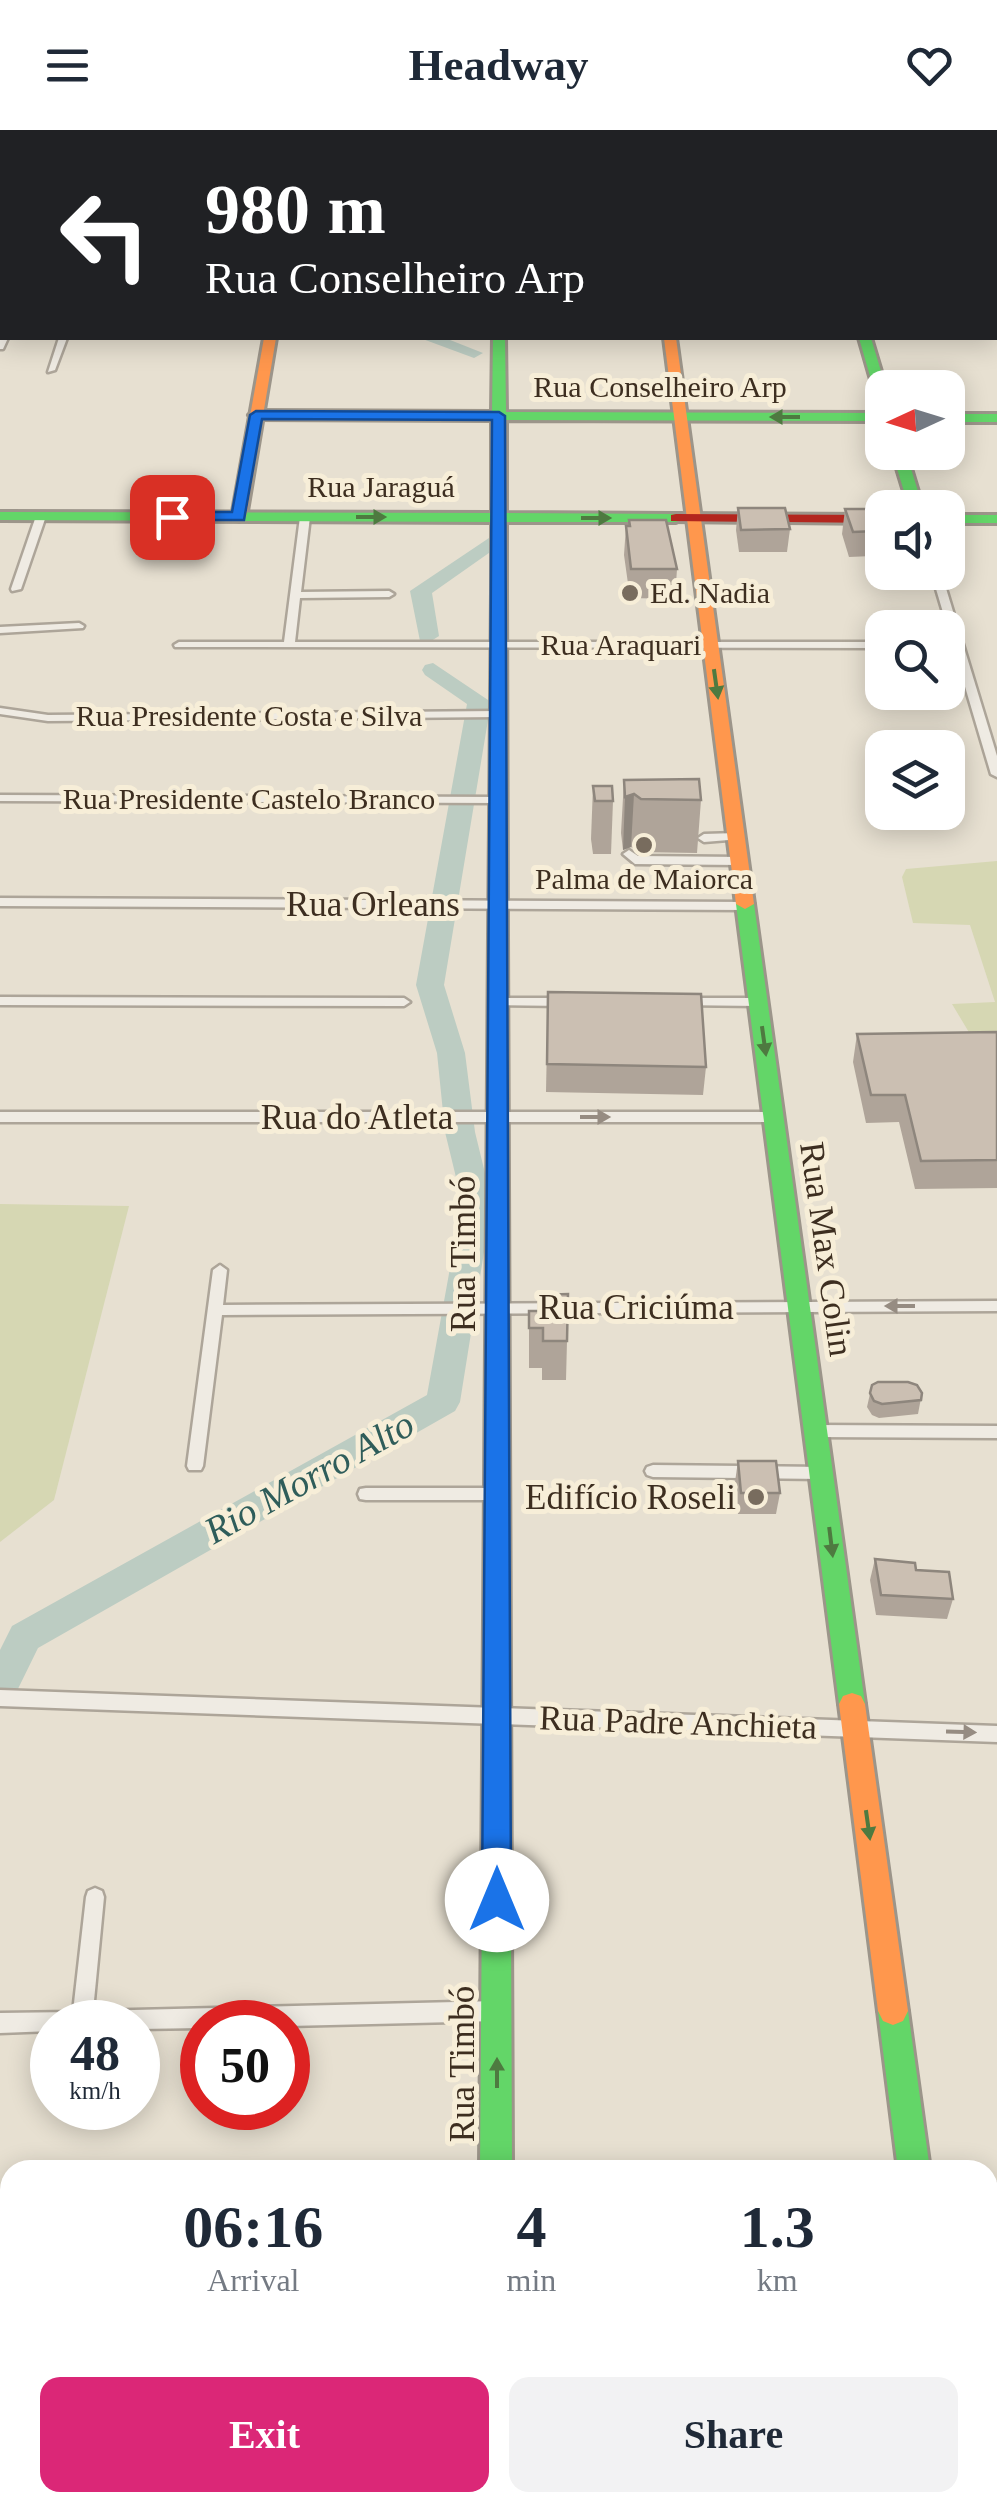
<!DOCTYPE html>
<html lang="en">
<head>
<meta charset="utf-8">
<style>
	:root { --surface:#fff; --page:#f2f2f3; --text:#1f2937; --muted:#747a83; --accent:#db2777 }
	body { margin:0; font-family:"Times New Roman",serif; background:var(--page); color:var(--text); height:100vh; display:flex; flex-direction:column; font-size:38px; white-space:nowrap }
	* { box-sizing:border-box; margin:0 }
	p { font-size:32px; color:var(--muted) }
	.icon { flex:none; width:55px; height:55px; fill:none; stroke:currentColor; stroke-width:2; stroke-linecap:round; stroke-linejoin:round }
	.map { position:relative; flex:1; overflow:hidden }
	.details { position:absolute; left:0px; top:2030px; width:998px; height:352px; display:flex; flex-direction:column; background:var(--surface); border-radius:30px 30px 0 0; box-shadow:0 5px 25px #0003 }
	.details>* { flex:none }
	.top-card { position:absolute; left:0px; top:0px; width:998px; height:210px; box-shadow:0 5px 25px #0003; background:#202124; color:#fff; overflow:hidden }
	.needle { width:65px; rotate:266deg }
	.buttons { position:absolute; left:865px; top:240px; display:grid; gap:20px }
	.buttons a { display:grid; place-items:center; width:100px; height:100px; border-radius:20px; background:var(--surface); box-shadow:0 5px 25px #0003; font-size:50px }
	.speed { position:absolute; left:30px; top:1870px; display:flex; gap:20px; font-size:50px; font-weight:700; text-align:center }
	.speed>* { display:grid; place-content:center; width:130px; height:130px; border-radius:50%; background:var(--surface); box-shadow:0 5px 25px #0003; line-height:1 }
	.speed small { font-size:25px; font-weight:400 }
	.speed .limit { border:15px solid #d22; background:#fff; color:#111 }
	.pin { position:absolute; display:grid; place-items:center; width:85px; height:85px; color:#fff; margin:-42px; border-radius:20px; box-shadow:0 5px 15px #0006 }
	.me { position:absolute; width:110px; margin:-55px; rotate:0deg; stroke-linejoin:round; filter:drop-shadow(0 0 8px #0008) }
	.turn { display:flex; align-items:center; gap:35px; height:210px; padding:0 40px; font-size:45px }
	.turn .icon { width:130px; height:130px; stroke-width:2.5 }
	.turn b { display:block; font-size:70px; line-height:85px }
	.eta { display:flex; justify-content:space-evenly; align-items:center; height:170px; text-align:center }
	.eta b { font-size:60px; font-weight:700; line-height:70px }
	.action { display:flex; gap:20px; margin-top:auto; padding:20px 40px }
	.action a { flex:1; height:115px; border-radius:20px; background:var(--accent); color:#fff; font-size:40px; font-weight:700; line-height:115px; text-align:center }
	.action a+a { background:var(--page); color:var(--text) }
	header { display:flex; justify-content:space-between; align-items:center; height:130px; padding:0 40px; background:var(--surface); font-size:45px; font-weight:700 }
	.map>svg:first-child { display:block }
	.green { fill:#d6d7b3 }
	.lines { fill:none; stroke-linecap:round; stroke-linejoin:round }
	.river { fill:#bcccc2; fill-rule:evenodd }
	.street-casing { stroke:#ada599; stroke-width:5 }
	.fast-casing { stroke:#9c958a; stroke-width:6 }
	.slow-casing { stroke:#9c958a; stroke-width:6 }
	.jam-casing { stroke:#9c958a; stroke-width:6 }
	.street { fill:#efebe3; fill-rule:evenodd }
	.fast { fill:#63d668; fill-rule:evenodd }
	.slow { fill:#ff974d; fill-rule:evenodd }
	.jam { fill:#b3261e; fill-rule:evenodd }
	.wall { fill:#afa499 }
	.shaded-wall { fill:#8e867d }
	.building { fill:#cbbfb2; stroke:#8e867d; stroke-width:2.5 }
	.oneway { fill:#4e7a40 }
	.oneway2 { fill:#968c82 }
	.route { fill:#1a73e8; stroke:#114b97; stroke-width:2.5 }
	.poi-dot { fill:#786c5e; stroke:#f7eed8; stroke-width:4 }
	.labels { text-anchor:middle; stroke-width:10; stroke-linejoin:round; paint-order:stroke }
	.far-street-label { font-size:30px; fill:#3d2e20; stroke:#f7eed8 }
	.far-poi-label { font-size:30px; fill:#3d2e20; stroke:#f7eed8; text-anchor:start }
	.street-label { font-size:35px; fill:#3d2e20; stroke:#f7eed8 }
	.poi-label { font-size:35px; fill:#3d2e20; stroke:#f7eed8; text-anchor:end }
	.water-label { font-size:38px; font-style:italic; fill:#2f5d5a; stroke:#f7eed8 }
</style>
</head>
<body>
<header><svg class="icon" aria-label="menu" viewBox="0 0 24 24"><path d="M4 6h16M4 12h16M4 18h16"/></svg>Headway<svg class="icon" aria-label="heart" viewBox="0 0 24 24"><path d="M12 20l-8-8c-3-5 5-10 8-4 3-6 11-1 8 4z"/></svg></header>
<div class="map">
<svg width="997" height="2382" viewBox="0 0 997 2382">
	<rect width="100%" height="100%" fill="#e7e0d1"/>
	<g class="green">
		<path d="M997 731V920L979 919 952 874 995 872 970 795 913 793 902 747 906 739Z"/>
		<path d="M0 1074 129 1076 54 1370 0 1412Z"/>
	</g>
	<g class="lines">
		<g class="river">
			<path d="M2 18V28L0 29V19Z"/>
			<path d="M0 79 2 80V90L0 89Z"/>
			<path d="M420 208H445L483 223 474 228Z"/>
			<path d="M489 408 496 410 499 414 496 418 432 463 439 506 428 513 420 511 410 461Z"/>
			<path d="M433 533 491 572 444 855 465 923 475 1002 492 1072 460 1272 455 1281 38 1518 13 1569 0 1574V1520L12 1496 427 1265 462 1072 445 1002 437 923 416 855 467 574 425 545 422 540 425 535Z"/>
		</g>
		<g class="street-casing">
			<g id="street">
				<path d="M87 0H93L92 2H86Z"/>
				<path d="M183 0H189L190 2H184Z"/>
				<path d="M2 206 8 208 3 219H0V208Z"/>
				<path d="M59 208H67L55 240 48 242Z"/>
				<path d="M41 383 46 386 21 459 12 461 11 459 36 386Z"/>
				<path d="M305 384 310 387 301 462 389 461 394 464 389 467 300 468 295 512H882V518L175 517 174 515 179 512H284L300 387Z"/>
				<path d="M931 442H941L997 626V647L991 644Z"/>
				<path d="M79 493 84 496 83 498 0 503V497Z"/>
				<path d="M0 578 48 585 498 581 503 584 498 587 48 591 0 584Z"/>
				<path d="M0 665 498 667 504 670 498 673 0 671Z"/>
				<path d="M737 703 743 707 741 709 704 712 698 708 704 704Z"/>
				<path d="M629 720 638 726 740 727 746 731 740 735 635 734 623 724Z"/>
				<path d="M0 768 746 772 752 776 746 780 0 776Z"/>
				<path d="M0 867 404 868 410 872 404 876 0 875Z"/>
				<path d="M498 868H564L570 872 564 876 493 875 492 872 493 869Z"/>
				<path d="M682 868H758L764 872 758 876 677 875 676 872Z"/>
				<path d="M0 982H774L781 987 774 992H0Z"/>
				<path d="M220 1135 227 1140 223 1175 997 1171V1181L222 1185 203 1336 201 1340H189L187 1336 213 1140Z"/>
				<path d="M816 1295 997 1296V1308L816 1307 810 1305 808 1301 810 1297Z"/>
				<path d="M653 1335 822 1337 828 1339 830 1343 828 1347 822 1349 653 1347 647 1345 645 1341 647 1337Z"/>
				<path d="M366 1358H497L503 1359 505 1364 503 1369 497 1370H366L360 1369 358 1364 360 1359Z"/>
				<path d="M0 1560 997 1596V1612L0 1576Z"/>
				<path d="M95 1758 102 1761 104 1767 93 1881 497 1871 504 1874 507 1881 504 1888 497 1891 288 1896V1892H202V1898L138 1899V1892H52V1901L0 1903V1883L73 1882 86 1767 88 1761Z"/>
				<path d="M988 2054H997V2076L988 2075Z"/>
				<rect x="0" y="2272" width="10" height="22"/>
				<path d="M988 2347H997V2371L988 2370Z"/>
			</g>
		</g>
		<g class="fast-casing">
			<g id="fast">
				<rect x="348" y="0" width="10" height="2"/>
				<path d="M637 0H647L648 2H638Z"/>
				<rect x="0" y="57" width="2" height="6"/>
				<rect x="995" y="131" width="2" height="6"/>
				<path d="M493 208H505L506 282 882 283V291L506 290V383L676 384 683 388 676 392H506V462L499 466 492 462V392L0 390V382L492 383V290L256 289 249 285 256 281 492 282Z"/>
				<path d="M859 208H871L886 258H882V271L876 267Z"/>
				<rect x="948" y="284" width="49" height="8"/>
				<path d="M892 322H906L923 378H909Z"/>
				<rect x="948" y="385" width="49" height="8"/>
				<path d="M745 769 754 774 865 1574 861 1582 852 1585 843 1582 839 1574 736 774Z"/>
				<path d="M498 800 507 806 512 2040H480L489 806Z"/>
				<path d="M893 1867 903 1871 908 1881 930 2040H898L878 1881 883 1871Z"/>
				<rect x="479" y="2372" width="34" height="10"/>
				<path d="M942 2372H976L977 2382H943Z"/>
			</g>
		</g>
		<g class="slow-casing">
			<g id="slow">
				<rect x="0" y="133" width="2" height="6"/>
				<path d="M264 208H276L246 387 239 391 232 387Z"/>
				<path d="M664 208H676L754 774 745 779 736 774Z"/>
				<path d="M499 458 506 462 507 806 498 812 489 806 492 462Z"/>
				<path d="M852 1563 861 1566 865 1574 908 1881 903 1891 893 1895 883 1891 878 1881 839 1574 843 1566Z"/>
			</g>
		</g>
		<g class="jam-casing">
			<g id="jam">
				<path d="M810 0H820L821 2H811Z"/>
				<path d="M932 0H942L943 2H933Z"/>
				<path d="M961 0H997V4L960 2Z"/>
				<path d="M676 384 882 385V393L671 391V385Z"/>
			</g>
		</g>
		<use href="#street" class="street"/>
		<use href="#fast" class="fast"/>
		<use href="#slow" class="slow"/>
		<use href="#jam" class="jam"/>
	</g>
	<g class="wall">
		<rect x="455" y="0" width="157" height="2"/>
		<rect x="757" y="0" width="22" height="2"/>
		<path d="M738 378 790 399 787 422H739L736 400Z"/>
		<path d="M845 379 876 401 872 426 849 427 842 404Z"/>
		<path d="M629 390 677 439 675 469 630 468 624 425 626 396H629Z"/>
		<path d="M624 650 701 670 697 723 638 722 631 717 623 720 621 703Z"/>
		<path d="M593 656 613 671 611 724H593L591 709Z"/>
		<path d="M548 862 706 937 703 965 546 962Z"/>
		<path d="M997 902V1058L915 1059 899 992 866 993 853 932 857 904Z"/>
		<path d="M529 1181 567 1211 566 1250H542V1238H529Z"/>
		<path d="M872 1255 922 1263 918 1284 879 1288 872 1285 867 1277Z"/>
		<path d="M738 1331 780 1363 776 1384H738L735 1352Z"/>
		<path d="M875 1429 916 1440 953 1469 947 1489 876 1485 870 1450Z"/>
		<path d="M684 2372H731L739 2382H682Z"/>
	</g>
	<path class="shaded-wall" d="M634 664 631 717 623 720 625 667Z"/>
	<g class="building">
		<path d="M235 0H282V2H234Z"/>
		<rect x="484" y="0" width="78" height="2"/>
		<path d="M884 0H928L930 2H885Z"/>
		<path d="M738 378H785L790 399 741 400Z"/>
		<path d="M845 379H870L876 401 853 402Z"/>
		<path d="M629 390H666L677 439H631L626 396H630Z"/>
		<path d="M699 649 701 670 641 669 634 664 625 667 624 650Z"/>
		<path d="M593 656H612L613 671H595Z"/>
		<path d="M548 862 701 864 706 937 547 934Z"/>
		<path d="M997 902V1030L921 1031 905 965H871L857 904Z"/>
		<path d="M568 1164 567 1211H543V1198H529V1181H539V1165Z"/>
		<path d="M878 1252H908L917 1255 922 1263 921 1270 882 1274 874 1271 870 1263 872 1255Z"/>
		<path d="M738 1331H776L780 1363H741Z"/>
		<path d="M875 1429 915 1433 916 1440 949 1442 953 1469 881 1465Z"/>
		<path d="M690 2372H731L732 2374H738L739 2382H691Z"/>
	</g>
	<defs><path id="oneway-solid" d="M-6-.8H1V-3.2L6.5 0L1 3.2V.8H-6Z" transform="scale(2.5)"/></defs>
	<g class="oneway">
		<use href="#oneway-solid" transform="translate(785 287) rotate(-180)"/>
		<use href="#oneway-solid" transform="translate(371 387)"/>
		<use href="#oneway-solid" transform="translate(596 388)"/>
		<use href="#oneway-solid" transform="translate(716 554) rotate(82)"/>
		<use href="#oneway-solid" transform="translate(764 911) rotate(82)"/>
		<use href="#oneway-solid" transform="translate(831 1412) rotate(83)"/>
		<use href="#oneway-solid" transform="translate(868 1695) rotate(82)"/>
		<use href="#oneway-solid" transform="translate(497 1943) rotate(-90)"/>
	</g>
	<g class="oneway2">
		<use href="#oneway-solid" transform="translate(595 987)"/>
		<use href="#oneway-solid" transform="translate(900 1176) rotate(180)"/>
		<use href="#oneway-solid" transform="translate(961 1602) rotate(2)"/>
	</g>
	<path class="route" d="M256 281 499 282 505 286 511 1770 507 1780 497 1784 487 1780 482 1770 492 290 262 289 244 390H167V384L172 382H232L250 285Z"/>
	<g class="poi-dot">
		<circle cx="630" cy="463" r="10"/>
		<circle cx="644" cy="715" r="10"/>
		<circle cx="756" cy="1367" r="10"/>
	</g>
	<g class="labels">
		<g class="far-street-label">
			<text x="660" y="267">Rua Conselheiro Arp</text>
			<text x="381" y="367">Rua Jaraguá</text>
			<text x="621" y="525">Rua Araquari</text>
			<text x="249" y="596">Rua Presidente Costa e Silva</text>
			<text x="249" y="679">Rua Presidente Castelo Branco</text>
		</g>
		<g class="far-poi-label">
			<text x="650" y="473">Ed. Nadia</text>
			<text x="644" y="759" text-anchor="middle">Palma de Maiorca</text>
		</g>
		<g class="street-label">
			<text x="373" y="786">Rua Orleans</text>
			<text x="357" y="999">Rua do Atleta</text>
			<text transform="translate(827 1119) rotate(82)" y="12">Rua Max Colin</text>
			<text transform="translate(463 1124) rotate(-90)" y="12">Rua Timbó</text>
			<text x="636" y="1189">Rua Criciúma</text>
			<text transform="translate(678 1592) rotate(2)" y="12">Rua Padre Anchieta</text>
			<text transform="translate(462 1934) rotate(-90)" y="12">Rua Timbó</text>
		</g>
		<g class="poi-label">
			<text x="736" y="1379">Edifício Roseli</text>
		</g>
		<g class="water-label">
			<text transform="translate(309 1347) rotate(-29)" y="13">Rio Morro Alto</text>
		</g>
	</g>
</svg>
<div class="buttons">
<a><svg class="needle" viewBox="-14 -14 28 28"><path d="M0-13l5 13h-10z" fill="#e53935"/><path d="M0 13l5-13h-10z" fill="#747a83"/></svg></a>
<a><svg class="icon" aria-label="sound" viewBox="0 0 24 24"><path d="M4 9h4l5-4v14l-5-4H4zM17 9q2 3 0 6"/></svg></a>
<a><svg class="icon" aria-label="search" viewBox="0 0 24 24"><circle cx="10" cy="10" r="6"/><path d="M15 15l6 6"/></svg></a>
<a><svg class="icon" aria-label="layers" viewBox="0 0 24 24"><path d="M12 4l9 5-9 5-9-5zM3 14l9 5 9-5"/></svg></a>
</div>
<div class="speed"><div>48<small>km/h</small></div><div class="limit">50</div></div>
<div class="pin" style="left:172px;top:387px;background:#d93025"><svg class="icon" aria-label="arrive" viewBox="0 0 24 24"><path d="M6 21V4h12l-3 4 3 4H6"/></svg></div>
<svg class="me" style="left:497px;top:1770px" viewBox="-20 -20 40 40"><circle r="19" fill="#fff"/><path d="M0-13L10 11 0 6-10 11z" fill="#1a73e8"/></svg>
<div class="top-card">
<div class="turn"><svg class="icon" aria-label="left" viewBox="0 0 24 24"><path d="M17 20v-9H6M10 6l-5 5 5 5"/></svg><div><b>980 m</b>Rua Conselheiro Arp</div></div>
</div>
<section class="details">
<div class="eta">
<div><b>06:16</b><p>Arrival</p></div>
<div><b>4</b><p>min</p></div>
<div><b>1.3</b><p>km</p></div>
</div>
<div class="action"><a>Exit</a><a>Share</a></div>
</section>
</div>
</body>
</html>
